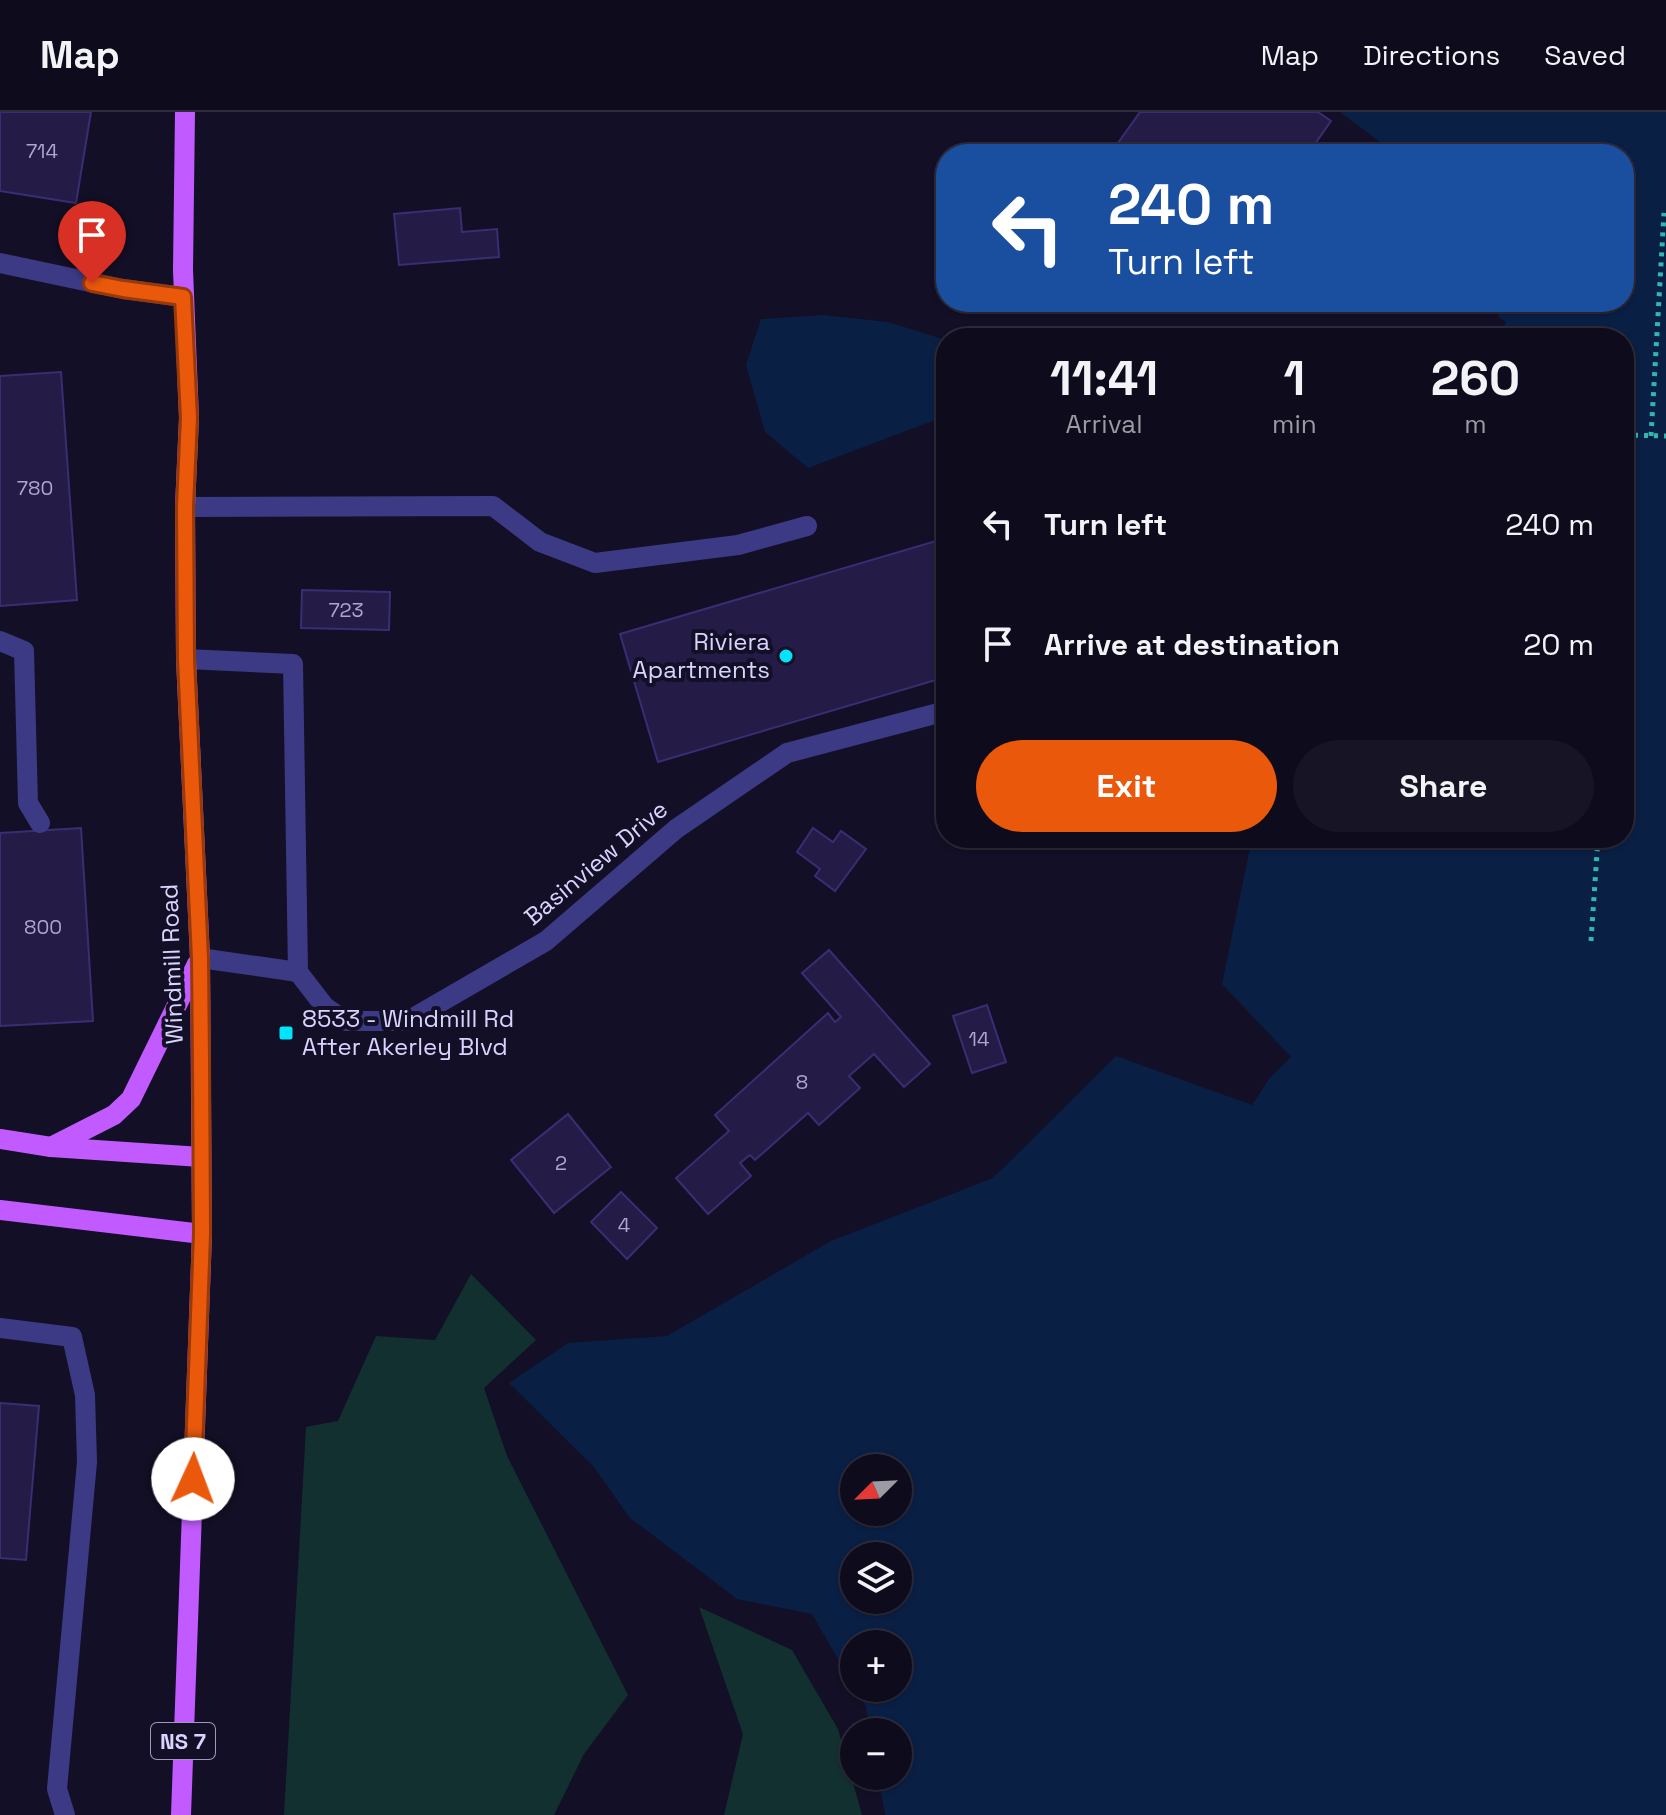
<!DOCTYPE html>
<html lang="en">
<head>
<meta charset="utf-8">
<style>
	:root { --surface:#0e0b1c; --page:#171425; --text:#f1f3f6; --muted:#9b9ba3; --line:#2e2b3b; --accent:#ea580c }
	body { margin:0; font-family:"Space Grotesk",sans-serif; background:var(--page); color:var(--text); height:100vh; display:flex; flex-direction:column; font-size:30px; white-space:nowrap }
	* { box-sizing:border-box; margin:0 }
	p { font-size:26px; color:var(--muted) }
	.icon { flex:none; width:44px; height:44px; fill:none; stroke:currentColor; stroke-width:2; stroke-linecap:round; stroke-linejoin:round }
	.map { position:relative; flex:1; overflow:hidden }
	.drawer { position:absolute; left:936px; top:216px; width:698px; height:520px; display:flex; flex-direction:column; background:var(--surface); border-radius:32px; box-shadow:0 2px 6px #0004,0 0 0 2px var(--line) }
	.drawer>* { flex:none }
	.top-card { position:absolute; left:936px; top:32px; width:698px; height:168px; border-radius:32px; box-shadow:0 2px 6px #0004,0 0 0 2px var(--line); background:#1a4fa0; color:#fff; overflow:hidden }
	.needle { width:52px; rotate:246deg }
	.fabs { position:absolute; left:840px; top:1342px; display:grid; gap:16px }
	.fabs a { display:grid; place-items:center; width:72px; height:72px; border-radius:50%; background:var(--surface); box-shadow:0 2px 6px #0004,0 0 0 2px var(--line); font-size:40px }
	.pin { position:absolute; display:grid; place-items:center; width:68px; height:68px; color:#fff; margin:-82px -34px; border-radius:50% 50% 50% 0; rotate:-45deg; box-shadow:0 0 8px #0007 }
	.pin .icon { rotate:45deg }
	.me { position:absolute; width:88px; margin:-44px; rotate:2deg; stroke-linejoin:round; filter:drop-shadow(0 0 6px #0008) }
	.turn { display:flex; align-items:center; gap:28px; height:168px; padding:0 40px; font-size:36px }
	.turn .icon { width:104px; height:104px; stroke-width:2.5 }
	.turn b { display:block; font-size:56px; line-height:68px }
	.eta { display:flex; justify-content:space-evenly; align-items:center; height:136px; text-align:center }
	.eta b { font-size:48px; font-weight:800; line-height:56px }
	.action { display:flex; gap:16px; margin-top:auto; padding:16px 40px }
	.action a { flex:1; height:92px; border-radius:48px; background:var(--accent); color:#fff; font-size:32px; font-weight:800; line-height:92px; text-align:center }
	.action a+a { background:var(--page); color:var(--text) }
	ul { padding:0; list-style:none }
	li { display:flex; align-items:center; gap:24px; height:120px; padding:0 40px }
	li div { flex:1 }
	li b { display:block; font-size:30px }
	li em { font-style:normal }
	header { display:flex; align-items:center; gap:48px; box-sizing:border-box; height:112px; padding:0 40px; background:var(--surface); border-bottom:2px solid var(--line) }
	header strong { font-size:38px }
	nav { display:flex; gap:44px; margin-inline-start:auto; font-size:28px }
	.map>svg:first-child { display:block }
	.green { fill:#12302f }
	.water { fill:#0a1f44; fill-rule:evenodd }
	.building { fill:#241b47; stroke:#3b2d73; stroke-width:2 }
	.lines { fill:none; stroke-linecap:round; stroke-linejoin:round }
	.path { stroke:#2fb8b0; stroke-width:5; stroke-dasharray:4 6; stroke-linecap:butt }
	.minor { stroke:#3d3a85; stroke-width:20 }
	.major { stroke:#c25bff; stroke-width:20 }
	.route-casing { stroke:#983908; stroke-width:20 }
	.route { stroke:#ea580c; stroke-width:14 }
	.poi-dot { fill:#00e5ff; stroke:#130f26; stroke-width:3 }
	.labels { text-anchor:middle; stroke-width:8; stroke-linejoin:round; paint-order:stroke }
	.number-label { font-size:20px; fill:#aca6d1 }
	.shield { fill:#130f26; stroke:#9e99be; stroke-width:2 }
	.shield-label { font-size:22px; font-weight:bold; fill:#d9d4ff }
	.poi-label { font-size:24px; fill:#d9d4ff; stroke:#130f26; text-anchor:end }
	.street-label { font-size:24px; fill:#d9d4ff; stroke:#130f26 }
</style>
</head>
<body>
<header>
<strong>Map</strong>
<nav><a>Map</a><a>Directions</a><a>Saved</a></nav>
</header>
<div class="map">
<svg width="1666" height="1703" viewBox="0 0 1666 1703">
	<rect width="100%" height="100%" fill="#130f26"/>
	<g class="green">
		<path d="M471 1162 536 1228 484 1276 507 1344 628 1583 584 1642 554 1703H284L306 1315 338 1309 376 1224 435 1228Z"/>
		<path d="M699 1495 792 1538 838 1617 862 1703H724L743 1622Z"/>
	</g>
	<g class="water">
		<path d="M1340 0H1666V1703H885L878 1664H898V1620H870L866 1595 855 1576H898V1532H854V1575L812 1502 737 1487 629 1405 594 1355 509 1271 568 1231 667 1224 831 1129 993 1066 1116 944 1252 993 1269 967 1291 945 1222 872 1252 726H1624V226H1498L1506 210 1498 205 1501 198 1497 190H1624V42H1390L1380 30ZM854 1356H898V1400H854ZM854 1444H898V1488H854Z"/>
		<path d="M823 203 888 210 946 228V304L808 356 765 320 746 253 761 207Z"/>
	</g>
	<g class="building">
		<path d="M0 0H91L76 91 0 79Z"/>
		<path d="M1140 0H1318L1331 9 1308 42H1134L1118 31Z"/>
		<path d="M460 96 462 120 497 117 499 145 399 153 394 102Z"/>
		<path d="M61 260 77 488 0 494V264Z"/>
		<path d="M946 426V565L658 650 620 522Z"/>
		<path d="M302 478 390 480 389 518 301 516Z"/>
		<path d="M81 716 93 909 0 914V721Z"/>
		<path d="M813 716 833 730 841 719 866 737 835 779 815 764 820 757 797 740Z"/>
		<path d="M829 838 930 952 904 975 874 942 849 964 860 976 819 1013 808 1001 755 1048 750 1043 740 1051 751 1064 708 1102 676 1066 729 1019 715 1003 828 901 835 910 841 905 802 861Z"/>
		<path d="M987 893 1006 950 972 961 953 904Z"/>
		<path d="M568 1002 611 1055 554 1101 511 1048Z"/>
		<path d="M621 1080 657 1116 627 1147 591 1110Z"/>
		<path d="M0 1291 39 1294 26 1448 0 1446Z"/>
	</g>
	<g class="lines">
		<g class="path">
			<path d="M1624 323 1666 324"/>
			<path d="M1651 324 1664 101"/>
			<path d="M1591 829 1598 726"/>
		</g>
		<g class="minor">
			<path d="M0 151 123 177 183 185"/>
			<path d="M185 395 493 394 540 430 595 451 738 433 807 414"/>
			<path d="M0 529 24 539 28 691 40 711"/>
			<path d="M186 547 293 552 298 860"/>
			<path d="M200 846 298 860 325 895 346 909H408L546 829 676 717 787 641 946 599"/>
			<path d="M0 1216 72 1225 85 1283 87 1350 57 1677 65 1703"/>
		</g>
		<g class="major">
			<path d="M0 1027 51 1035 201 1045"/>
			<path d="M51 1035 114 1003 131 987 197 852"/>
			<path d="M0 1098 202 1122"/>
			<path d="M181 1703 202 1122 200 846 186 547 185 395 189 306 183 158 185 0"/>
		</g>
	</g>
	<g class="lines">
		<g class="route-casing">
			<path id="route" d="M92 171 123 177 183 185 189 306 185 395 186 547 200 846 201 948 202 1122 193 1367"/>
		</g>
		<use href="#route" class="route"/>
	</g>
	<g class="poi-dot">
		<circle cx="786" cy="544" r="8"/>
		<rect x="278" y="913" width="16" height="16" rx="4"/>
	</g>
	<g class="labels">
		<g class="number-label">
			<text x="42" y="46">714</text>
			<text x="35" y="383">780</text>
			<text x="346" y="505">723</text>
			<text x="43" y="822">800</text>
			<text x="979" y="934">14</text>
			<text x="802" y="977">8</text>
			<text x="561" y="1058">2</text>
			<text x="624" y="1120">4</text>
		</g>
		<rect class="shield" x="151" y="1611" width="64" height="36" rx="6"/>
		<g class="shield-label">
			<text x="183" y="1637">NS 7</text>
		</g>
		<g class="poi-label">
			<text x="770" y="538">Riviera<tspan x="770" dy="28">Apartments</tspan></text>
			<text x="302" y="915" text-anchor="start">8533 - Windmill Rd<tspan x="302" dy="28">After Akerley Blvd</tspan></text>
		</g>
		<g class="street-label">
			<text transform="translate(596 751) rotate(-40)" y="8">Basinview Drive</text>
			<text transform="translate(172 852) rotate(-92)" y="8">Windmill Road</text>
		</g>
	</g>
</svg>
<div class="fabs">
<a><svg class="needle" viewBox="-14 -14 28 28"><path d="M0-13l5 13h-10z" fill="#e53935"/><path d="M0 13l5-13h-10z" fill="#9b9ba3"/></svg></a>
<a><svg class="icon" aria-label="layers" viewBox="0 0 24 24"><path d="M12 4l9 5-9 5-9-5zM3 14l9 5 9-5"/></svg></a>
<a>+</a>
<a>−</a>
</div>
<div class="pin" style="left:92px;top:171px;background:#d93025"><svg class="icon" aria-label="arrive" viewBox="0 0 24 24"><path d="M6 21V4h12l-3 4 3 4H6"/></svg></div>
<svg class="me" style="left:193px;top:1367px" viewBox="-20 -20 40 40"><circle r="19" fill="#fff"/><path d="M0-13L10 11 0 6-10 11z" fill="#ea580c"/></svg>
<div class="top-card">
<div class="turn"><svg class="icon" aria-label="left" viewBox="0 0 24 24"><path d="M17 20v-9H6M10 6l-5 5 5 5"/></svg><div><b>240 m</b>Turn left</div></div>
</div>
<section class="drawer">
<div class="eta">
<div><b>11:41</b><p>Arrival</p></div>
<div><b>1</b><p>min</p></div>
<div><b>260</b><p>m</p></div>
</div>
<ul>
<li><svg class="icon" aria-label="left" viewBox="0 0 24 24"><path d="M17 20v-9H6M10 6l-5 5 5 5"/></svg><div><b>Turn left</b></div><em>240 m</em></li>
<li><svg class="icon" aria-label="arrive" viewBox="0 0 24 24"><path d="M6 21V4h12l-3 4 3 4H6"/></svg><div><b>Arrive at destination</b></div><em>20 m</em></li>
</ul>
<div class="action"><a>Exit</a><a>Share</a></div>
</section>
</div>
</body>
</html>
